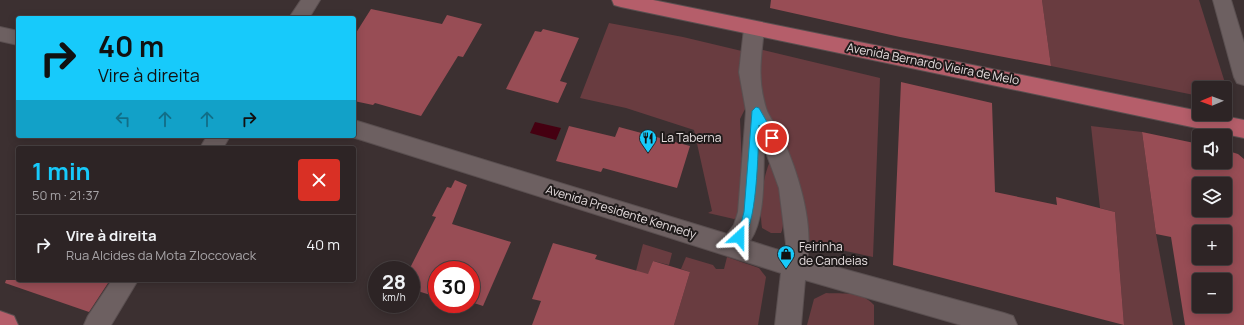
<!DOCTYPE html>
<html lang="pt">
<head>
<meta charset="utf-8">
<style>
	:root { --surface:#2d2425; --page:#352c2d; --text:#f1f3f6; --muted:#a7a4a7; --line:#484142; --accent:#17cafb }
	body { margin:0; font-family:Manrope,sans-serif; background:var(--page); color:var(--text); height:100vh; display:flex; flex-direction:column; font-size:15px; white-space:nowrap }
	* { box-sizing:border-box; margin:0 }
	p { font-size:13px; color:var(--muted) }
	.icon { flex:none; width:22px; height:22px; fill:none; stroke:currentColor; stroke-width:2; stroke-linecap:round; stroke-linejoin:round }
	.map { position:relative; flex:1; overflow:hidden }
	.drawer { position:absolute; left:16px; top:146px; width:340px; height:136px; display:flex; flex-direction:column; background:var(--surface); border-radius:4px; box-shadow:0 2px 10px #0003,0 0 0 1px var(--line) }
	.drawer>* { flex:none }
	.guide { position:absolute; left:16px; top:16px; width:340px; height:122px; border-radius:4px; box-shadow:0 2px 10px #0003,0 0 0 1px var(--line); background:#17cafb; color:#111; overflow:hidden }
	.needle { width:26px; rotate:269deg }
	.controls { position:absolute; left:1192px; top:81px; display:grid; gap:8px }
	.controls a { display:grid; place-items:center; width:40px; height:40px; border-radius:4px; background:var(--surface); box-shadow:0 2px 10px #0003,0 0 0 1px var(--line); font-size:20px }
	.speed { position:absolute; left:368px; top:261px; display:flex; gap:8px; font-size:20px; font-weight:700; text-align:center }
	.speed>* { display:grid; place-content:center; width:52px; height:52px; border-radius:50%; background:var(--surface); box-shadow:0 2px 10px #0003,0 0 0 1px var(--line); line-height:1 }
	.speed small { font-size:10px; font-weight:400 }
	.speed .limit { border:6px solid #d22; background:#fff; color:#111 }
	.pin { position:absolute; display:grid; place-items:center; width:34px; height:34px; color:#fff; margin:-17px; border:2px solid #fff; border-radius:50%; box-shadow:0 1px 4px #0007 }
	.me { position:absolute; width:44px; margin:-22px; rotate:24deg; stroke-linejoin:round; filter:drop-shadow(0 0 3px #0008) }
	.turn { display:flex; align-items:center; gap:14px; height:84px; padding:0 16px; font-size:18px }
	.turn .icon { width:52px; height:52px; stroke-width:2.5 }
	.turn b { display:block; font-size:28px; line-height:34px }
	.lanes { display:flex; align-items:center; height:38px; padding:0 16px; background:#0003; justify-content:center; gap:20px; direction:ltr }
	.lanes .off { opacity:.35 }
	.round { display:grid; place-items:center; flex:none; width:42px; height:42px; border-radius:4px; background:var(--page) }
	.headline { display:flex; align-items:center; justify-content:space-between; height:68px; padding:0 16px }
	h1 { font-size:24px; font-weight:700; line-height:30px; color:var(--accent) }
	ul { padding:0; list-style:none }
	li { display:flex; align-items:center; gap:12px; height:60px; padding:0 16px; border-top:1px solid var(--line) }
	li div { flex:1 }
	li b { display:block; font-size:15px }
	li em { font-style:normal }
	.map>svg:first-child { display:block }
	.green { fill:#693c40 }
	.water { fill:#450011 }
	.building { fill:#984d55; fill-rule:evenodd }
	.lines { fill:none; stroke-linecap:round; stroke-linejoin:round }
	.street-casing { stroke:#5a4f50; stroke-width:2 }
	.primary-casing { stroke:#5a4f50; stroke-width:2 }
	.street { fill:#6d6061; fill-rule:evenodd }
	.primary { fill:#b55e6a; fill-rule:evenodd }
	.route { fill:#17cafb; stroke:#0f83a3 }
	.labels { text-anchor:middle; stroke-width:4; stroke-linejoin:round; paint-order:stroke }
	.street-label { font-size:12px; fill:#e6dedf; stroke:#1f1a1a }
	.poi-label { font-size:12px; fill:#e6dedf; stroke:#1f1a1a; text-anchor:start }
</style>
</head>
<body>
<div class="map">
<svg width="1244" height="325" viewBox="0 0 1244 325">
	<rect width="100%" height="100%" fill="#3c3031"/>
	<g class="green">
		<path d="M1042 0H1199L1231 102 1225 101V88H1199V96L1051 66Z"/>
		<path d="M609 23 683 37 746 52 748 103 740 119 742 166 737 218 734 219 708 213 712 211 694 130 626 108 580 98Z"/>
		<path d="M759 49 880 78 873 257 818 245 802 236 798 182 779 125 768 117 757 86Z"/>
		<path d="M1091 126 1142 132 1156 234 1173 325H1124L1115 212 1100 208Z"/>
		<path d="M771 159C776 175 788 219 781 233H771L762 228C759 208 762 178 771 159Z"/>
		<path d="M643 244 672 253 669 265 653 261 631 325H622Z"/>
		<path d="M686 257 713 265 716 269H724L727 257 759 268 766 277 758 325H674L690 272 681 269Z"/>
		<path d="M826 293C845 294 861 291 874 305V325H807L814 299Z"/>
	</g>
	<path class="water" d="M535 122 561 128 556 140 530 133Z"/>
	<g class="building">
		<path d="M771 0H1042L1051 66 900 37 770 8Z"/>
		<path d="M371 9 442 24 447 15 482 24 463 57 458 56 421 116 375 103 373 105 354 101V36Z"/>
		<path d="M543 29 579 38 560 81 567 83 558 103 506 89 535 31 541 32Z"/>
		<path d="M901 82 992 103 995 192 1057 205 1056 197 1115 212 1124 325 893 265Z"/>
		<path d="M569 126 615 137 619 127 690 146 677 188 603 168 601 172 556 161Z"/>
		<path d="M1142 132 1199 144V162H1225V150L1238 154 1244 159V325H1185L1171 237 1156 234ZM1199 184H1225V210H1199ZM1199 232H1225V258H1199ZM1199 280H1225V306H1199Z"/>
		<path d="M455 180 467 185 452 224 511 242 483 306 471 302V270H437V297L411 289V266L436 217 432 216 447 187 451 188Z"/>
		<path d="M553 243 597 255 595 259 648 274 653 261 690 272 674 325H532L541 301 532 299Z"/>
		<path d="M6 280H110L89 312 5 283Z"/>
	</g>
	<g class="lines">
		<g class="street-casing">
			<g id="street">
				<path d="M301 0H320L309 18H289Z"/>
				<path d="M1213 0H1231L1244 43V85L1237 83 1234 77Z"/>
				<path d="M754 22 761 24 764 29C761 59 757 78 766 108 769 118 778 127 782 137 797 170 814 222 807 259L1004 313 1013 316 1017 325H961L805 280 801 325H775L781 273 349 136H354V120L727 234 734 225 738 212 746 111 739 72 744 29 747 24ZM764 147 779 188 786 244 785 252 750 241C766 218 763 175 764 147Z"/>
				<path d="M0 27 18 31V45L0 41Z"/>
				<path d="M207 136H230L223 148H200Z"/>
				<path d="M112 280H138L111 325H84L88 316Z"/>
			</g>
		</g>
		<g class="primary-casing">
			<g id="primary">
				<path d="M612 0H653L1199 111V114H1214L1244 120V138L621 7 614 5Z"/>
				<path d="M0 311 14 316 18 325H0Z"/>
			</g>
		</g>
		<use href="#street" class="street"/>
		<use href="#primary" class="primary"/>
	</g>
	<path class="route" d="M756 107 759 108 776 138 775 141H769L759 125C758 145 758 234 739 242L735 240 734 237 740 227 744 212 752 111Z"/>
	<defs>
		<g id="restaurant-pin" transform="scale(0.9)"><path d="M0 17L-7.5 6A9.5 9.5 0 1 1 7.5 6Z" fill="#17cafb" stroke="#1f1a1a"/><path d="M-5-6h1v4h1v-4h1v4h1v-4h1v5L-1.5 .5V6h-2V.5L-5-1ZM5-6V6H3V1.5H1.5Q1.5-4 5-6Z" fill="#111"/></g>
		<g id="shop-pin" transform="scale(0.9)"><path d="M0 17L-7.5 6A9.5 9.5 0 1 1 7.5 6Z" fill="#17cafb" stroke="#1f1a1a"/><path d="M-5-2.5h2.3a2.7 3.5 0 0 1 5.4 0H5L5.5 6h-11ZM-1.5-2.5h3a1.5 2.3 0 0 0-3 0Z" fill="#111"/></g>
	</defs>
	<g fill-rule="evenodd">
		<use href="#restaurant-pin" x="648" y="138"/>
		<use href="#shop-pin" x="786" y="254"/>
	</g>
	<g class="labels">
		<g class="street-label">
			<text transform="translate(933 64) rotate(11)" y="4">Avenida Bernardo Vieira de Melo</text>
			<text transform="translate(621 212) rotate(17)" y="4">Avenida Presidente Kennedy</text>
		</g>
		<g class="poi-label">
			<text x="661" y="142">La Taberna</text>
			<text x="799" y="251">Feirinha<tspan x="799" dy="14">de Candeias</tspan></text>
		</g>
	</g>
</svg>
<div class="controls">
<a><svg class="needle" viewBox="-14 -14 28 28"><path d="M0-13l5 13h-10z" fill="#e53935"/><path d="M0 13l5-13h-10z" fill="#a7a4a7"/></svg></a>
<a><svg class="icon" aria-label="sound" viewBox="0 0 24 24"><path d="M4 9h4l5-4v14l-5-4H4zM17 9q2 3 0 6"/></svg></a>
<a><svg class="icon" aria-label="layers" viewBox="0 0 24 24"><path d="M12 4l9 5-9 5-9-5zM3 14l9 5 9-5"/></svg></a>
<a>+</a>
<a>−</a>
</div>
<div class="speed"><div>28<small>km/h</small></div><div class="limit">30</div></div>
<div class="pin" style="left:772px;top:138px;background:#d93025"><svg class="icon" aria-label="arrive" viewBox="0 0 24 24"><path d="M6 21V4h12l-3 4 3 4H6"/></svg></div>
<svg class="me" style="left:739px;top:237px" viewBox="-20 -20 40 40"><path d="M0-17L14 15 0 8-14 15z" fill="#17cafb" stroke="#fff" stroke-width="4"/></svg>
<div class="guide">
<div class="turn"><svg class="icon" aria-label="right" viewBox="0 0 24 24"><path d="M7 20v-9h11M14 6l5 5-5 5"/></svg><div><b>40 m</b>Vire à direita</div></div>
<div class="lanes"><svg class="icon off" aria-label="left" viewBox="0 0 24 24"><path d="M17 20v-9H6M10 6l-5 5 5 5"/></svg><svg class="icon off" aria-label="ahead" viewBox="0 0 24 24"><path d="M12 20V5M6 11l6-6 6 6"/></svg><svg class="icon off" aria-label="ahead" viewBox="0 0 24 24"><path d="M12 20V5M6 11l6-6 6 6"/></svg><svg class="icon" aria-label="right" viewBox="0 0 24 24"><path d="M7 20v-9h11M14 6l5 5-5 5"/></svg></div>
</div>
<section class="drawer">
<div class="headline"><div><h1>1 min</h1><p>50 m · 21:37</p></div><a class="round" style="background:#d93025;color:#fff"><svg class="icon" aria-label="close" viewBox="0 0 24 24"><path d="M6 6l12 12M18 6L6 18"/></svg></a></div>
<ul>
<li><svg class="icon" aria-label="right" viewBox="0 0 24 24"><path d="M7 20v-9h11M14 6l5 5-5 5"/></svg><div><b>Vire à direita</b><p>Rua Alcides da Mota Zloccovack</p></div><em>40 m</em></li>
</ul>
</section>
</div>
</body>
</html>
